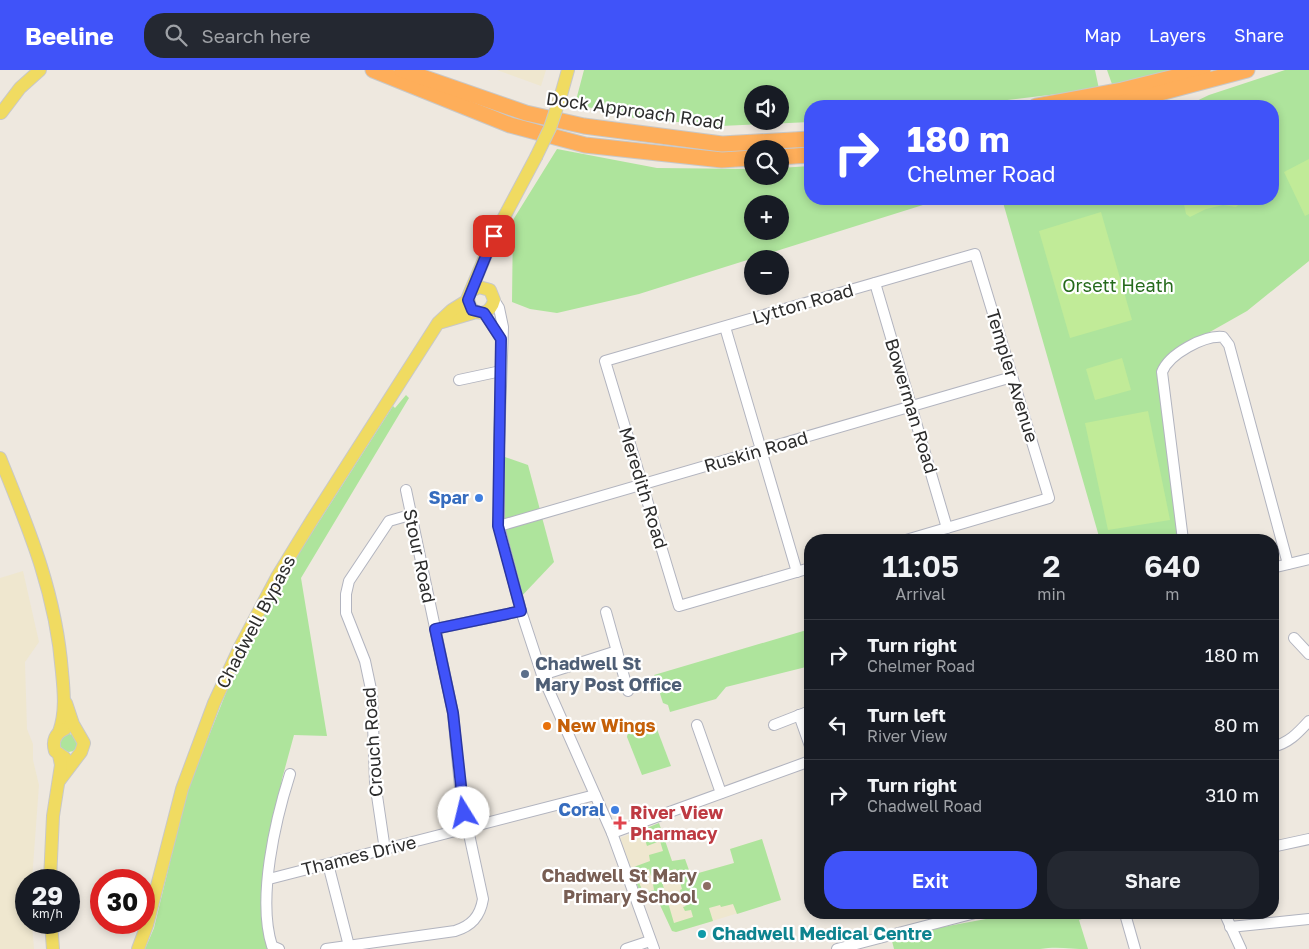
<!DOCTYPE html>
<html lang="en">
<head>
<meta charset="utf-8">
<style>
	:root { --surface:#171b24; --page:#242831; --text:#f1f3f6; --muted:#9ea1a6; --line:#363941; --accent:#4053f9 }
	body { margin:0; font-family:"Golos Text",sans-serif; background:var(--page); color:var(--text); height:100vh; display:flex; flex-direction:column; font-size:19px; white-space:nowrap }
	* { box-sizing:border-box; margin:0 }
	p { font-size:16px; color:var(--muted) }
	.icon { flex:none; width:28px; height:28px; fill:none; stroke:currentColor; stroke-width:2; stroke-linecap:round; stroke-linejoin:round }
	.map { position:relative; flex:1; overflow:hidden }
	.side { position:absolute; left:804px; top:464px; width:475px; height:385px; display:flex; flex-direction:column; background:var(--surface); border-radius:20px; box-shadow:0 2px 8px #0003 }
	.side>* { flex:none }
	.top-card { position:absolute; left:804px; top:30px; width:475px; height:105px; border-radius:20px; box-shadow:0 2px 8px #0003; background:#4053f9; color:#fff; overflow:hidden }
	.fabs { position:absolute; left:744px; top:15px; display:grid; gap:10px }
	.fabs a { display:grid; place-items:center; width:45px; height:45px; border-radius:50%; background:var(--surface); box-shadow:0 2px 8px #0003; font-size:25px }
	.speed { position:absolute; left:15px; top:799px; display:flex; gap:10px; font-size:25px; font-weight:700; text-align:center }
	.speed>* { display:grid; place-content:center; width:65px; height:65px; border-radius:50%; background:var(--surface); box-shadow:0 2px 8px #0003; line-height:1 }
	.speed small { font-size:12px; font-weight:400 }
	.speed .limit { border:8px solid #d22; background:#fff; color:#111 }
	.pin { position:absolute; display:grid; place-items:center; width:42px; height:42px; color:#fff; margin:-21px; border-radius:10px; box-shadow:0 2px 8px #0006 }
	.me { position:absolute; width:55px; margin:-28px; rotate:351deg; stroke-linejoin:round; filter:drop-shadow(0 0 4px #0008) }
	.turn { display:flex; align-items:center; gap:18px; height:105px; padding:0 20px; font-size:22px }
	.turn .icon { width:65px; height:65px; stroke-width:2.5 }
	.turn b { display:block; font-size:35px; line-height:42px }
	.eta { display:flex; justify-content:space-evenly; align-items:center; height:85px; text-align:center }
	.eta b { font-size:30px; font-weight:600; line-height:35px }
	.action { display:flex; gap:10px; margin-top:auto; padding:10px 20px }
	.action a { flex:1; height:58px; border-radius:20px; background:var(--accent); color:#fff; font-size:20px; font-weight:600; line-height:58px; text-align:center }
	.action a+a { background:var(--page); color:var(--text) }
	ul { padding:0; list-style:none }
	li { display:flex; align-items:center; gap:15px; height:70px; padding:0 20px; border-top:1px solid var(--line) }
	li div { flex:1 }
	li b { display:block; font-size:19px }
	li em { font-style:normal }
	header { display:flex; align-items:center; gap:30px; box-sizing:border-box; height:70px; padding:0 25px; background:var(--accent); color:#fff }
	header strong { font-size:24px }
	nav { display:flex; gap:28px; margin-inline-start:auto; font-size:18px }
	.search { width:350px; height:45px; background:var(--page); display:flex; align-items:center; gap:12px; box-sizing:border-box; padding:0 18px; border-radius:20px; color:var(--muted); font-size:19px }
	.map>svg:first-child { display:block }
	.education { fill:#efe7cf }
	.green { fill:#aee49c; fill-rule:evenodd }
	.pitch { fill:#c1eb98 }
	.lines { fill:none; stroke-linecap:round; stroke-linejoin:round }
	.minor-casing { stroke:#b2b4bf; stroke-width:12 }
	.major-casing { stroke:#c8c8c8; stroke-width:14 }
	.highway-casing { stroke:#c8c8c8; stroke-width:17 }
	.minor { stroke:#fff; stroke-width:10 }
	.major { stroke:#f0db61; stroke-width:12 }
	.highway { stroke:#feae5a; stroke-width:15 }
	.major-bridge-casing { stroke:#c8c8c8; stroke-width:14; stroke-linecap:butt }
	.major-bridge { stroke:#f0db61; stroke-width:12 }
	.route-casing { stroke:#2a36a2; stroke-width:12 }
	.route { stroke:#4053f9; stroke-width:9 }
	.shop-dot { fill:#3f7fe0; stroke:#fff; stroke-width:2 }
	.service-dot { fill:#5c6f8a; stroke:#fff; stroke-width:2 }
	.food-dot { fill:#e8710a; stroke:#fff; stroke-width:2 }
	.health-dot { fill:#e0444e; stroke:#fff; stroke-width:2 }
	.education-dot { fill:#8d6e63; stroke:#fff; stroke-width:2 }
	.culture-dot { fill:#0f9aa8; stroke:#fff; stroke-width:2 }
	.labels { text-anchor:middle; stroke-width:4.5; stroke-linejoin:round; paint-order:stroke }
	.street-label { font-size:18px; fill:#2c2c2c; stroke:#fff }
	.park-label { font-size:18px; fill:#256a1b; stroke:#fff }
	.shop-label { font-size:18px; font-weight:bold; fill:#366cbe; stroke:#fff; text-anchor:end }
	.service-label { font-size:18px; font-weight:bold; fill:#4e5e75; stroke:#fff; text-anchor:start }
	.food-label { font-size:18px; font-weight:bold; fill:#c56008; stroke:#fff; text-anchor:start }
	.health-label { font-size:18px; font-weight:bold; fill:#be3a42; stroke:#fff; text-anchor:start }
	.education-label { font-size:18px; font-weight:bold; fill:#785e54; stroke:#fff; text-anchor:end }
	.culture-label { font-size:18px; font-weight:bold; fill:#0d838f; stroke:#fff; text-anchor:start }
</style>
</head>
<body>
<header>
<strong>Beeline</strong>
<div class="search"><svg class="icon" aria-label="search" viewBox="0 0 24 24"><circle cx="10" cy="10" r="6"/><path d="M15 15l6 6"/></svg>Search here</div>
<nav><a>Map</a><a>Layers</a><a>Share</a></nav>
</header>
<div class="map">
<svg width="1309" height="879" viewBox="0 0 1309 879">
	<rect width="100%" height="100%" fill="#eee8df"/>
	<g class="education">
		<path d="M497 0H546L541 16Z"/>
		<path d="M23 501 39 572 25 592 27 659 33 674V690L39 715 32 810H26V852L32 853 34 879H0V508Z"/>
		<path d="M659 753 672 791 685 789 690 803 695 804 734 793 730 779 762 769 781 830 676 862 672 861 660 835 652 832 644 834 620 768Z"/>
	</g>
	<g class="green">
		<path d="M584 0H1095L1099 19 957 36H810V52L721 56 634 48 575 34ZM752 24H780V51H752Z"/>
		<path d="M1107 0H1187L1113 17Z"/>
		<path d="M1285 0H1309V191L1247 241 1178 280 1162 293 1179 470H1100L1002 129H1272V36H1186L1209 25Z"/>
		<path d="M557 79 657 98 752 99V106H780V98L810 96V129H942L639 224 557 243 530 239 512 232 513 150ZM752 134H780V161H752Z"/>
		<path d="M406 325 409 328 301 508 327 666 294 665 282 709 275 754 269 864 279 879H145L154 858 187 721 243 580 281 511 393 336 395 338Z"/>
		<path d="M499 385 528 395 554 492 518 530 499 456Z"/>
		<path d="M810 559V596L726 617 716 629 670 642 668 635 663 633 654 605Z"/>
		<path d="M655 654 671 696 642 705 627 667 628 662Z"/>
		<circle cx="69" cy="673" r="9"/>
		<path d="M659 753 672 791 685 789 690 803 695 804 734 793 730 779 762 769 781 830 737 844 733 834 721 837 720 835 709 838 713 851 676 862 672 861 660 835 652 832 644 834 631 798 650 791 649 785 663 781 660 771 647 776 642 760ZM649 799 651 806 676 799 682 819 680 820 683 833 686 836 683 837 685 841 691 840 693 847 674 853 662 812 653 814 654 820 644 823 638 811 641 810 638 802Z"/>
		<path d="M1100 842 1079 850 1088 879C1070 879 1057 876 1040 879H894L892 871 932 859 1018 843Z"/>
	</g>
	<g class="pitch">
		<path d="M1309 89V144L1305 146 1284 102Z"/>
		<path d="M1183 129H1245L1236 137 1223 135 1206 139 1190 147 1186 144Z"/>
		<path d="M1101 142 1132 250 1070 268 1039 161Z"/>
		<path d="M1122 288 1131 320 1095 330 1086 299Z"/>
		<path d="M1148 341 1170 450 1108 460 1085 353Z"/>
	</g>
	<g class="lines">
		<g class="minor-casing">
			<g id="minor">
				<path d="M875 213 947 458"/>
				<path d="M494 230 499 238 503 257 499 375V456L521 541 542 605 612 763 654 879"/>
				<path d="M484 243 501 269"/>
				<path d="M725 257 797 502"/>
				<path d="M459 310 501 301"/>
				<path d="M499 456 1012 307"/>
				<path d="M1183 470 1162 302C1169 284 1204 265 1223 267L1229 275 1288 494"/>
				<path d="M810 498 679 536 605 291 975 184 1049 428 906 470"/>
				<path d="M1272 498 1309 489"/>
				<path d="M606 542 628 621"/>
				<path d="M435 559 521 541"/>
				<path d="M1294 568 1309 584"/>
				<path d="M542 605 617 581"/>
				<path d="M799 645 810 676"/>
				<path d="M697 655 721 723"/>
				<path d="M774 655 810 641"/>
				<path d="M1272 677C1289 673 1298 663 1309 651"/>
				<path d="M612 763 810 691"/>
				<path d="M1272 777 1309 769"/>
				<path d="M385 780 375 712 372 624 365 591 346 543V524L349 511 389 451 410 445"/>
				<path d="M328 794 349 876"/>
				<path d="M269 809 595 725"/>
				<path d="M1224 842 1241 879"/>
				<path d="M1125 844 1135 879"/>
				<path d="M1230 857 1309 849"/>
				<path d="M279 879 272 876C257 829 275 751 290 704"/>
				<path d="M326 879 455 861C471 856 480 847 483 829L461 727 453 643 406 420"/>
				<path d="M626 879 650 871"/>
				<path d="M837 879 979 842"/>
			</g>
		</g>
		<g class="major-casing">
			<g id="major">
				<path d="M561 25 568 0"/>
				<path d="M1 43 20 18 40 0"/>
				<path d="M471 221 479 217 490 220 494 230C491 243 479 247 470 237L468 227 494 166 536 87"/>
				<path d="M442 252 476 242"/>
				<path d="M0 388C29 459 56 523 62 602 64 622 66 642 59 662"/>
				<path d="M65 688 55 681C52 671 55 663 65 659"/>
				<path d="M59 711 81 682 84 673 73 654 66 633"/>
				<path d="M50 810 53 746 61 695 59 685"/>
				<path d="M51 852 53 879"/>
				<path d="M138 879 147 855 182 719 214 633 240 577 277 507 312 450 438 253 452 240 468 230"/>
			</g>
		</g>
		<g class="highway-casing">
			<g id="highway">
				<path d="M373 0 510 55 585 75 722 90 752 88"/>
				<path d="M402 0 526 43 584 56 722 74 810 69"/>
				<path d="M1036 36 1122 20 1203 0"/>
				<path d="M1111 36 1247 0"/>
				<path d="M780 87 810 85"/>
			</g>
		</g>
		<use href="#minor" class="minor"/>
		<use href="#major" class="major"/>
		<use href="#highway" class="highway"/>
		<g class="major-bridge-casing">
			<path id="major-bridge" d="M536 87 550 58 561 25"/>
		</g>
		<use href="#major-bridge" class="major-bridge"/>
	</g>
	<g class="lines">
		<g class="route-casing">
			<path id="route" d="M464 743 453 643 435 559 521 541 498 456 501 269 484 243 472 240 468 230 494 166"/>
		</g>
		<use href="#route" class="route"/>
	</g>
	<g class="shop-dot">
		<circle cx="479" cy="428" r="5"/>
		<circle cx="615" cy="740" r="5"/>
	</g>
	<circle class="service-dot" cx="525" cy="604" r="5"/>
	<circle class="food-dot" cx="547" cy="656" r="5"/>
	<path class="health-dot" d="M617.5 745.5h5v5h5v5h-5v5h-5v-5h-5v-5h5z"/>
	<circle class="education-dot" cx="707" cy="816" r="5"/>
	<circle class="culture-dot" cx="702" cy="864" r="5"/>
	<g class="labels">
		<g class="street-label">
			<text transform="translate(635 41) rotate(8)" y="6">Dock Approach Road</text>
			<text transform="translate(803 234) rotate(-16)" y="6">Lytton Road</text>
			<text transform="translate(1012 306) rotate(73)" y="6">Templer Avenue</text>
			<text transform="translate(911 336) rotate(73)" y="6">Bowerman Road</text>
			<text transform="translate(756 382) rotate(-16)" y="6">Ruskin Road</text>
			<text transform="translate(643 418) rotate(73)" y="6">Meredith Road</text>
			<text transform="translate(419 486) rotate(78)" y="6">Stour Road</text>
			<text transform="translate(256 552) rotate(-62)" y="6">Chadwell Bypass</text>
			<text transform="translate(373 672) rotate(-94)" y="6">Crouch Road</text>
			<text transform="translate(359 786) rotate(-14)" y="6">Thames Drive</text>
		</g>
		<g class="park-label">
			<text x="1118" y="222">Orsett Heath</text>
		</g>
		<g class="shop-label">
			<text x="469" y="434">Spar</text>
			<text x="605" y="746">Coral</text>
		</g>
		<g class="service-label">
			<text x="535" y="600">Chadwell St<tspan x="535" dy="21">Mary Post Office</tspan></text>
		</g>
		<g class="food-label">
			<text x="557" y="662">New Wings</text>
		</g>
		<g class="health-label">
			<text x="630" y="749">River View<tspan x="630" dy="21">Pharmacy</tspan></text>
		</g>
		<g class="education-label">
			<text x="697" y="812">Chadwell St Mary<tspan x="697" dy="21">Primary School</tspan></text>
		</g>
		<g class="culture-label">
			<text x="712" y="870">Chadwell Medical Centre</text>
		</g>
	</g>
</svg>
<div class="fabs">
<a><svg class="icon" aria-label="sound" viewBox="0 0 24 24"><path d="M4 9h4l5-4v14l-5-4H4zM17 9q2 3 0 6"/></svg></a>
<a><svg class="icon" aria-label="search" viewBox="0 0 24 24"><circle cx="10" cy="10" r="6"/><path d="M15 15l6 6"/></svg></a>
<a>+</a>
<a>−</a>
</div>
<div class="speed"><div>29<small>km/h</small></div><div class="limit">30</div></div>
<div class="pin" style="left:494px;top:166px;background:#d93025"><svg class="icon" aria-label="arrive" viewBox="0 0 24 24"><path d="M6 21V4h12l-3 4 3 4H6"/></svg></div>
<svg class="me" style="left:464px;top:743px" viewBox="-20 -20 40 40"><circle r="19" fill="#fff"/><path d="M0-13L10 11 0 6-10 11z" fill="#4053f9"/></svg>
<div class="top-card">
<div class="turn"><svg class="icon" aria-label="right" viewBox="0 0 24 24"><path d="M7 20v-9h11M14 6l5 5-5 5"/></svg><div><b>180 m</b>Chelmer Road</div></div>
</div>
<section class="side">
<div class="eta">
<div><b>11:05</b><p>Arrival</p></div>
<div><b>2</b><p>min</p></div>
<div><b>640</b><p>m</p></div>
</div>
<ul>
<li><svg class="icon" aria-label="right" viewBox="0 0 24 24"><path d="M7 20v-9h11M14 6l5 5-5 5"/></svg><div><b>Turn right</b><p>Chelmer Road</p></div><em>180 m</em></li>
<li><svg class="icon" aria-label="left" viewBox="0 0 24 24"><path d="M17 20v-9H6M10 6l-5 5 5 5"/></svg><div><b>Turn left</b><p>River View</p></div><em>80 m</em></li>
<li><svg class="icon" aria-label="right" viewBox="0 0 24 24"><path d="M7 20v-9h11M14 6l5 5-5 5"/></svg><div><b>Turn right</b><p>Chadwell Road</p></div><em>310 m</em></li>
</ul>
<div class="action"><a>Exit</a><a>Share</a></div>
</section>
</div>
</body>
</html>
